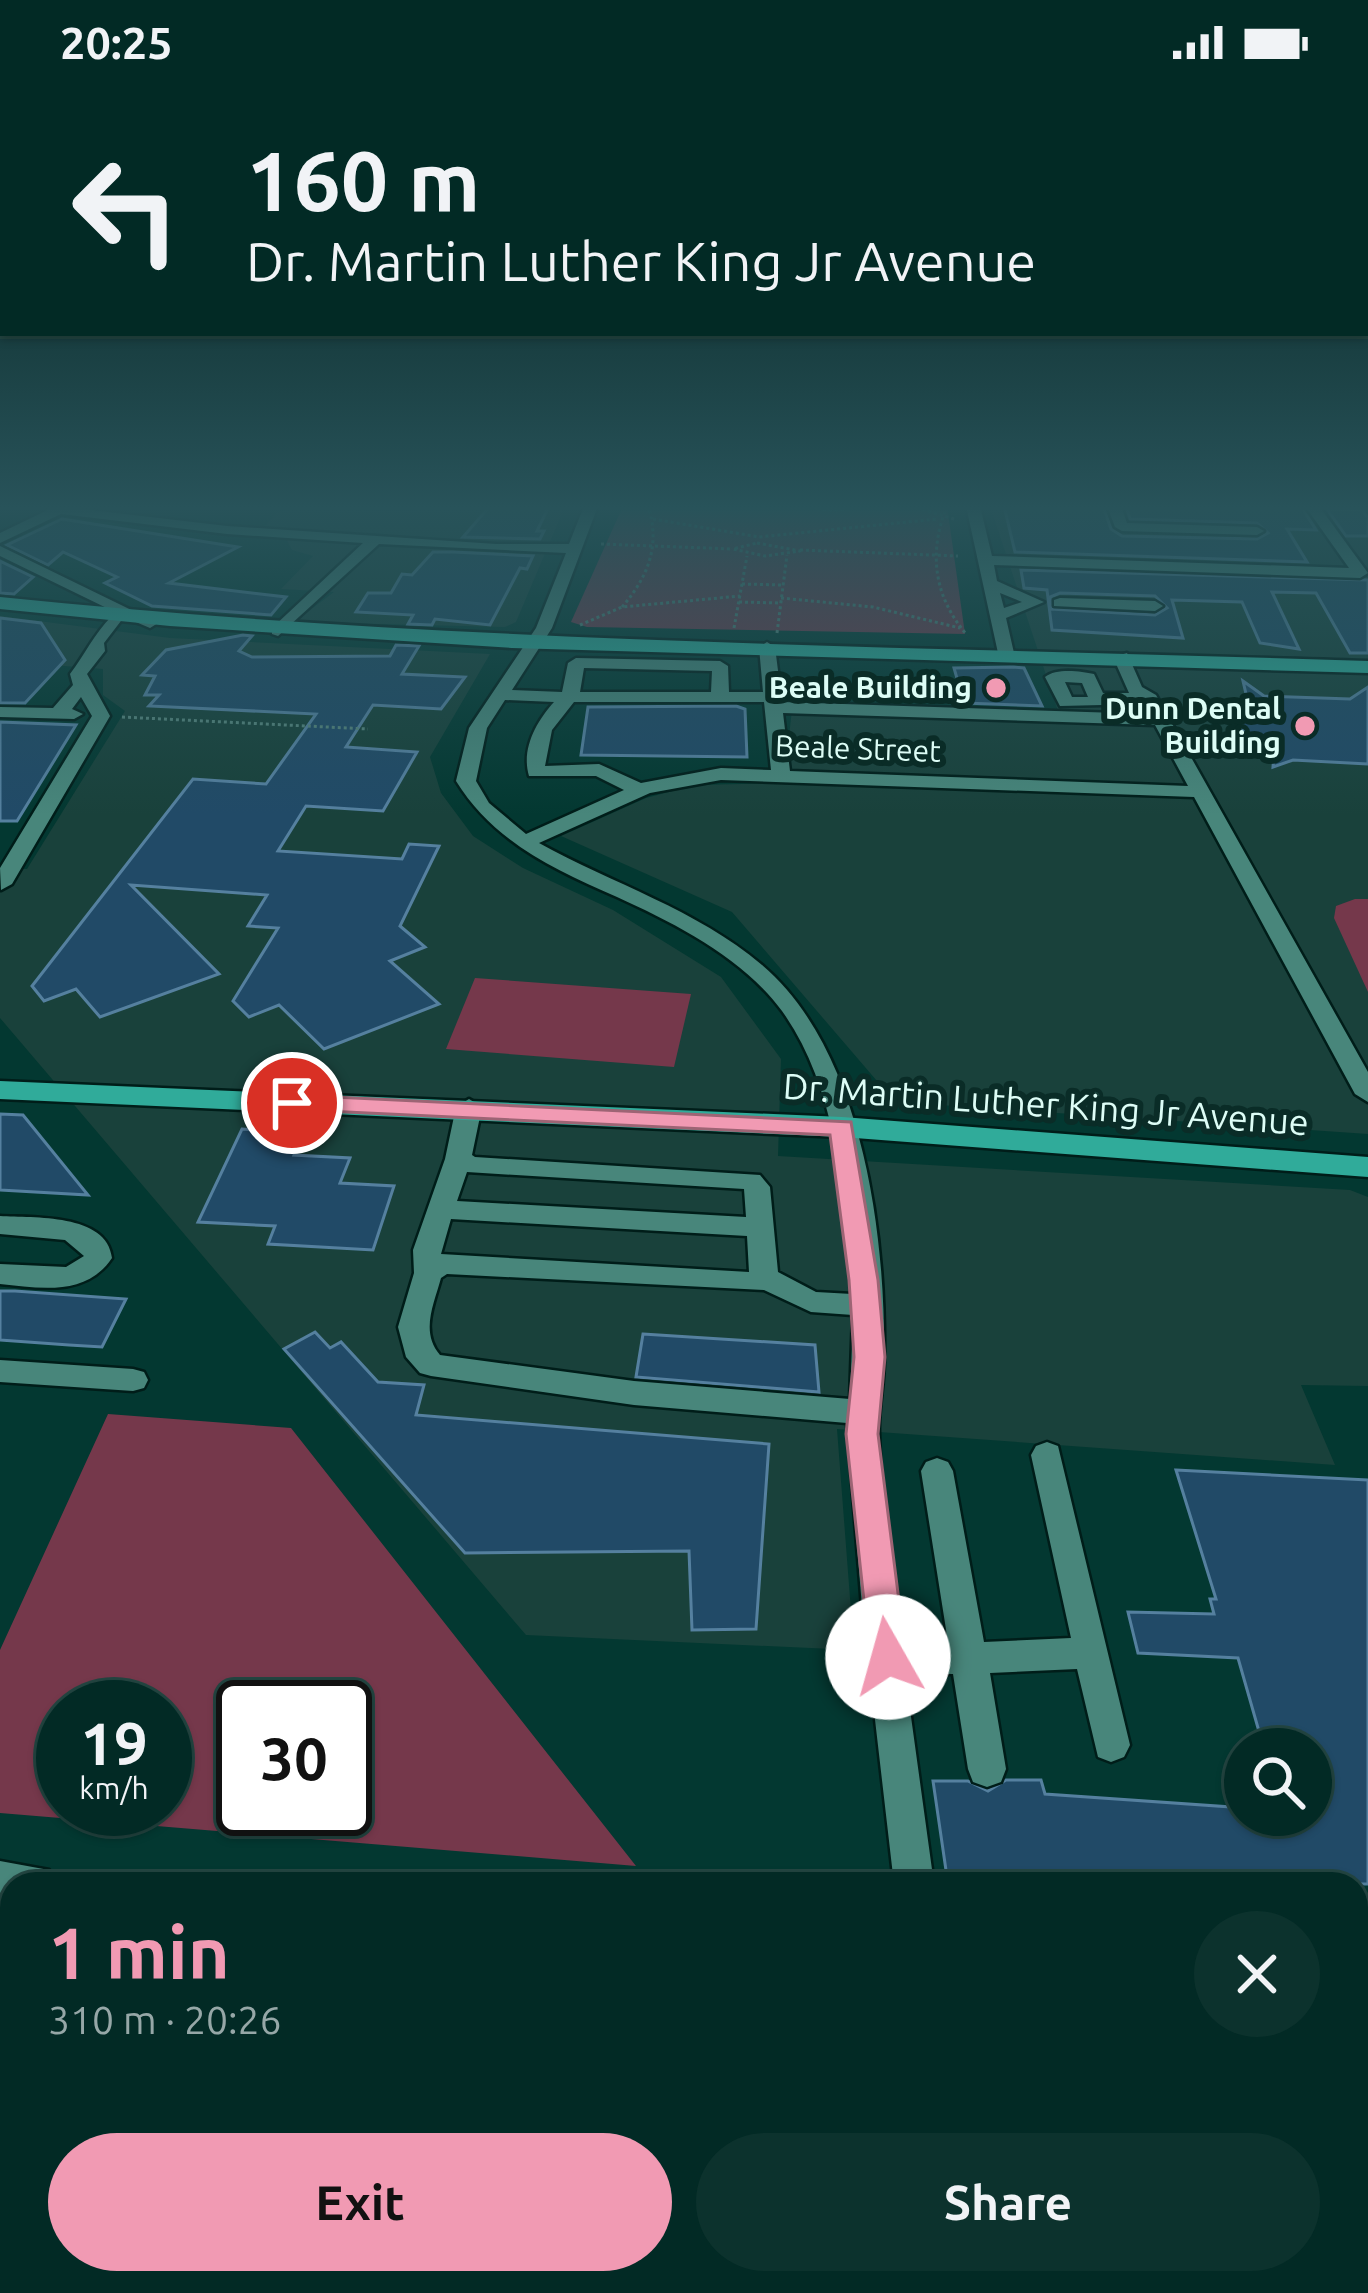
<!DOCTYPE html>
<html lang="en">
<head>
<meta charset="utf-8">
<style>
	:root { --surface:#022a25; --page:#0c322d; --text:#f1f3f6; --muted:#96a7a7; --line:#234642; --accent:#f19ab3 }
	body { margin:0; font-family:Ubuntu,sans-serif; background:var(--page); color:var(--text); height:100vh; display:flex; flex-direction:column; font-size:45px; white-space:nowrap }
	* { box-sizing:border-box; margin:0 }
	p { font-size:39px; color:var(--muted) }
	.icon { flex:none; width:66px; height:66px; fill:none; stroke:currentColor; stroke-width:2; stroke-linecap:round; stroke-linejoin:round }
	.map { position:relative; flex:1; overflow:hidden }
	.details { position:absolute; left:0px; top:1788px; width:1368px; height:423px; display:flex; flex-direction:column; background:var(--surface); border-radius:36px 36px 0 0; box-shadow:0 3px 9px #0004,0 0 0 3px var(--line) }
	.details>* { flex:none }
	.guide { position:absolute; left:0px; top:0px; width:1368px; height:252px; box-shadow:0 3px 9px #0004,0 0 0 3px var(--line); background:#022a25; color:var(--text); overflow:hidden }
	.buttons { position:absolute; left:1224px; top:1644px; display:grid; gap:24px }
	.buttons a { display:grid; place-items:center; width:108px; height:108px; border-radius:50%; background:var(--surface); box-shadow:0 3px 9px #0004,0 0 0 3px var(--line); font-size:60px }
	.speed { position:absolute; left:36px; top:1596px; display:flex; gap:24px; font-size:60px; font-weight:700; text-align:center }
	.speed>* { display:grid; place-content:center; width:156px; height:156px; border-radius:50%; background:var(--surface); box-shadow:0 3px 9px #0004,0 0 0 3px var(--line); line-height:1 }
	.speed small { font-size:30px; font-weight:400 }
	.speed .limit { border:6px solid #111; border-radius:18px; background:#fff; color:#111 }
	.pin { position:absolute; display:grid; place-items:center; width:102px; height:102px; color:#fff; margin:-51px; border:6px solid #fff; border-radius:50%; box-shadow:0 3px 12px #0007 }
	.me { position:absolute; width:132px; margin:-66px; rotate:353deg; stroke-linejoin:round; filter:drop-shadow(0 0 9px #0008) }
	.turn { display:flex; align-items:center; gap:42px; height:252px; padding:0 48px; font-size:54px }
	.turn .icon { width:156px; height:156px; stroke-width:2.5 }
	.turn b { display:block; font-size:84px; line-height:102px }
	.round { display:grid; place-items:center; flex:none; width:126px; height:126px; border-radius:63px; background:var(--page) }
	.head { display:flex; align-items:center; justify-content:space-between; height:204px; padding:0 48px }
	h1 { font-size:72px; font-weight:700; line-height:90px; color:var(--accent) }
	.button { display:flex; gap:24px; margin-top:auto; padding:24px 48px }
	.button a { flex:1; height:138px; border-radius:72px; background:var(--accent); color:#111; font-size:48px; font-weight:700; line-height:138px; text-align:center }
	.button a+a { background:var(--page); color:var(--text) }
	.status { display:flex; justify-content:space-between; align-items:center; height:84px; padding:0 60px; background:var(--surface); direction:ltr }
	.status svg { height:33px; fill:currentColor }
	.map>svg:first-child { display:block }
	.built { fill:#19413b }
	.green { fill:#75384b; fill-rule:evenodd }
	.building { fill:#214a67; stroke:#55809f; stroke-width:3; fill-rule:evenodd }
	.lines { fill:none; stroke-linecap:round; stroke-linejoin:round }
	.minor-casing { stroke:#001d19; stroke-width:5 }
	.major-casing { stroke:#001d19; stroke-width:5 }
	.path { stroke:#57847d; stroke-width:3; stroke-dasharray:3 3; stroke-linecap:butt }
	.minor { fill:#48867b; fill-rule:evenodd }
	.major { fill:#30ab9a; fill-rule:evenodd }
	.route { fill:#f19ab3; stroke:#9d6474; stroke-width:3 }
	.poi-dot { fill:#f19ab3; stroke:#0a2c27; stroke-width:4.5 }
	.labels { text-anchor:middle; stroke-width:12; stroke-linejoin:round; paint-order:stroke }
	.far-poi-label { font-size:30px; font-weight:bold; fill:#ddfdf6; stroke:#0a2c27; text-anchor:end }
	.far-street-label { font-size:30px; fill:#ddfdf6; stroke:#0a2c27 }
	.street-label { font-size:36px; fill:#ddfdf6; stroke:#0a2c27 }
</style>
</head>
<body>
<div class="status"><b>20:25</b><svg viewBox="0 0 49 12"><path d="M0 12V9h3v3zM5 12V6h3v6zM10 12V3h3v9zM15 12V0h3v12zM26 1h20v11H26zM47 4h2v5h-2z"/></svg></div>
<div class="map">
<svg width="1368" height="2209" viewBox="0 0 1368 2209">
	<rect width="100%" height="100%" fill="#033831"/>
	<g class="built">
		<path d="M422 422H565L516 538 505 543 294 538 334 508 281 505 313 472 292 466 281 446 265 442 277 429 286 425 415 427Z"/>
		<path d="M990 422H1368V1050L895 1018 732 828 561 752 646 714 695 701 784 699 792 625 1059 630Z"/>
		<path d="M0 532 170 554 490 570 430 673 441 709 473 752 523 784 613 826 721 893 781 975 778 1072 1350 1106 1368 1113V1302L1301 1301 1335 1381 837 1345 854 1566 526 1551 0 934V785H27L125 627 103 611V585L0 577Z"/>
	</g>
	<g class="green">
		<path d="M623 422H947L965 550 587 543 571 538Z"/>
		<path d="M1355 815H1368V908L1334 834 1336 822Z"/>
		<path d="M475 894 691 910 674 983 446 965Z"/>
		<path d="M108 1330 291 1344 636 1782 0 1729V1566ZM63 1623H165V1725H63ZM243 1623H345V1725H243Z"/>
	</g>
	<g class="building">
		<path d="M490 422H549L537 447H544L540 455 463 453Z"/>
		<path d="M1004 422H1103L1111 445 1122 452 1257 455 1268 449 1257 439 1130 435 1126 422H1301L1316 446 1287 445 1307 478 1015 468Z"/>
		<path d="M1327 425 1362 426 1368 434V452H1346Z"/>
		<path d="M62 435 238 463 169 499 286 513 271 531 152 522 105 499 117 493 63 468 48 481 7 461Z"/>
		<path d="M433 468H453L533 472 527 485 520 484 490 541 435 535 432 541 408 540 413 531 356 528 368 509H391L402 490 412 491Z"/>
		<path d="M0 477 33 493 14 510 0 509Z"/>
		<path d="M1021 486 1368 496V569H1350L1316 509 1272 508 1299 565 1260 559 1242 518 1172 516 1183 554 1052 546 1047 506 1024 504ZM1060 509 1155 512 1167 524 1155 531 1051 525 1050 513Z"/>
		<path d="M0 534 41 539 65 576 25 619H0Z"/>
		<path d="M243 551 252 552 239 567 252 573 390 572 396 561 419 562 402 590 465 593 441 625 373 621 346 663 417 668 383 727 306 722 278 767 402 775 409 760 439 762 400 842 425 863 390 877 439 920 324 965 279 921 249 933 233 917 278 844 248 842 267 811 131 801 219 890 100 933 76 905 44 917 32 902 193 695 266 700 316 630 149 622 159 611H145L155 592 142 591 166 566Z"/>
		<path d="M1014 583 1024 584 1042 622 964 619 954 584Z"/>
		<path d="M1243 597 1264 612 1350 615 1368 603V680L1293 676 1273 683 1275 654 1245 651 1238 632 1250 627Z"/>
		<path d="M736 622 745 625 747 673 581 671 588 623Z"/>
		<path d="M0 638 76 641 17 737H0Z"/>
		<path d="M0 1030 23 1031 88 1111 0 1106Z"/>
		<path d="M242 1045 303 1049 294 1071 350 1074 340 1099 394 1102 373 1166 268 1160 275 1142 198 1138Z"/>
		<path d="M0 1207H15L126 1215 102 1263 69 1261 0 1256Z"/>
		<path d="M315 1248 330 1264 341 1258 378 1298 424 1301 416 1331 769 1360 756 1545 692 1546 689 1467 465 1469 284 1265Z"/>
		<path d="M643 1250 815 1261 819 1308 636 1293Z"/>
		<path d="M1176 1386 1368 1396V1800H948L933 1697H968L988 1707 1006 1696H1041L1045 1710 1245 1724V1731H1311V1665H1264L1238 1574 1138 1569 1128 1528 1214 1530 1210 1515H1216Z"/>
	</g>
	<g class="lines">
		<g class="minor-casing">
			<g id="minor">
				<path d="M56 422 227 442 496 460H569L584 422H598L552 544 512 606 562 608 568 579 576 574 720 577 728 582 729 608H763L759 563 767 558 775 563 782 618 1149 630 1143 620 1060 622 1045 593C1056 584 1080 587 1094 590L1103 609H1129L1113 573 1127 569 1142 603 1156 611 1368 988V1018L1355 1010 1194 713 721 696 650 709 539 759C613 800 696 825 762 881 863 967 886 1150 884 1277 884 1301 878 1325 879 1349 881 1419 892 1489 901 1557L948 1558 921 1387 926 1378 937 1374 948 1378 953 1387 984 1558 1071 1554 1031 1371 1036 1362 1047 1358 1058 1362 1130 1661 1124 1673 1111 1678 1098 1673 1077 1585 990 1589 1006 1685 1001 1698 987 1703 973 1698 968 1685 953 1590 905 1589 934 1800H894L862 1523 847 1339 634 1321 431 1292 420 1289 406 1273 398 1243 414 1189 413 1166 445 1075 456 1023 469 1015 482 1023 472 1071 475 1073 760 1091 770 1103 778 1188 816 1208 852 1210C847 1119 837 1003 782 927 742 873 676 840 617 813 553 785 494 758 456 697L469 644 536 544 566 469 379 460 278 552 272 550V544L363 459 227 450 61 430 0 459V449ZM584 584 712 587 711 608H580ZM1065 598 1082 599 1088 613H1072ZM505 616 554 618C536 638 521 665 529 692H596L624 706 526 750 489 719 476 697 487 644ZM574 618H764L771 686 721 684 641 699 599 680 545 682 552 646ZM783 629 1155 641 1188 702 790 687ZM467 1088 744 1105 746 1133 457 1117ZM451 1135 747 1152 749 1188 441 1170ZM447 1190 764 1206 811 1228 853 1231 850 1315 634 1297 440 1271C420 1248 434 1220 441 1194Z"/>
				<path d="M966 422H980L992 472 1349 484 1305 422H1319L1368 489 1360 494 994 481 997 497 1044 518 1006 534 1014 569 1006 574 998 569ZM1000 509 1022 518 1004 524Z"/>
				<path d="M1107 422H1121L1127 439 1257 443 1264 447 1257 451 1122 447 1115 443Z"/>
				<path d="M0 462 158 539 150 544 124 533 104 559 105 567 87 590 110 632 12 800 1 806 0 784 92 632 81 613 72 625 83 630 74 635 0 633V623L53 624 73 601 70 590C86 569 93 551 112 532L121 531 0 472Z"/>
				<path d="M1060 514 1155 517 1163 522 1155 527 1054 522V516Z"/>
				<path d="M0 1132C33 1134 107 1129 112 1174 86 1213 40 1204 0 1200V1180L66 1183 84 1172 65 1156 0 1150Z"/>
				<path d="M0 1276 133 1285 144 1288 148 1296 144 1304 133 1307 0 1298Z"/>
				<path d="M0 1777 49 1786 55 1800H12V1818L0 1817Z"/>
				<path d="M1356 1872 1368 1873V1915L1356 1914Z"/>
				<path d="M12 1903V1981L0 1986V1907Z"/>
				<path d="M950 2199H998L1000 2209H952Z"/>
			</g>
		</g>
		<g class="major-casing">
			<g id="major">
				<path d="M0 513C455 560 911 562 1368 577V589L512 564 170 542 0 525Z"/>
				<path d="M0 997 842 1033 1368 1073V1093L842 1053 0 1015Z"/>
			</g>
		</g>
		<g class="path">
			<path d="M793 422 835 427 866 422"/>
			<path d="M911 422 954 435"/>
			<path d="M947 422C928 469 934 513 967 551"/>
			<path d="M617 423 622 422"/>
			<path d="M653 435 759 453 937 435"/>
			<path d="M757 459 800 467 765 472 733 465Z"/>
			<path d="M601 460 733 465"/>
			<path d="M800 466 958 472"/>
			<path d="M742 500 783 501"/>
			<path d="M781 514 873 523 960 544"/>
			<path d="M739 518 781 519"/>
			<path d="M622 523C648 493 661 461 648 422"/>
			<path d="M580 541 622 523 740 512"/>
			<path d="M734 544 747 472"/>
			<path d="M777 549 787 471"/>
			<path d="M122 633 368 645"/>
		</g>
		<use href="#minor" class="minor"/>
		<use href="#major" class="major"/>
	</g>
	<linearGradient id="sky" x2="0" y2="1"><stop stop-color="#021f1b"/><stop offset="0.58" stop-color="#28535a"/><stop offset="1" stop-color="#28535a" stop-opacity="0"/></linearGradient>
	<rect width="1368" height="731" fill="url(#sky)"/>
	<path class="route" d="M292 1011 851 1038 878 1196 885 1273 878 1350 906 1573 901 1584 888 1589 875 1584 870 1573 846 1350 854 1273 849 1196 830 1051 283 1025 279 1019Z"/>
	<g class="poi-dot">
		<circle cx="996" cy="604" r="12"/>
		<circle cx="1305" cy="642" r="12"/>
	</g>
	<g class="labels">
		<g class="far-poi-label">
			<text x="972" y="614">Beale Building</text>
			<text x="1281" y="635">Dunn Dental<tspan x="1281" dy="34">Building</tspan></text>
		</g>
		<g class="far-street-label">
			<text transform="translate(858 665) rotate(2)" y="10">Beale Street</text>
		</g>
		<g class="street-label">
			<text transform="translate(1046 1020) rotate(4)" y="13">Dr. Martin Luther King Jr Avenue</text>
		</g>
	</g>
</svg>
<div class="buttons">
<a><svg class="icon" aria-label="search" viewBox="0 0 24 24"><circle cx="10" cy="10" r="6"/><path d="M15 15l6 6"/></svg></a>
</div>
<div class="speed"><div>19<small>km/h</small></div><div class="limit">30</div></div>
<div class="pin" style="left:292px;top:1019px;background:#d93025"><svg class="icon" aria-label="arrive" viewBox="0 0 24 24"><path d="M6 21V4h12l-3 4 3 4H6"/></svg></div>
<svg class="me" style="left:888px;top:1573px" viewBox="-20 -20 40 40"><circle r="19" fill="#fff"/><path d="M0-13L10 11 0 6-10 11z" fill="#f19ab3"/></svg>
<div class="guide">
<div class="turn"><svg class="icon" aria-label="left" viewBox="0 0 24 24"><path d="M17 20v-9H6M10 6l-5 5 5 5"/></svg><div><b>160 m</b>Dr. Martin Luther King Jr Avenue</div></div>
</div>
<section class="details">
<div class="head"><div><h1>1 min</h1><p>310 m · 20:26</p></div><a class="round"><svg class="icon" aria-label="close" viewBox="0 0 24 24"><path d="M6 6l12 12M18 6L6 18"/></svg></a></div>
<div class="button"><a>Exit</a><a>Share</a></div>
</section>
</div>
</body>
</html>
